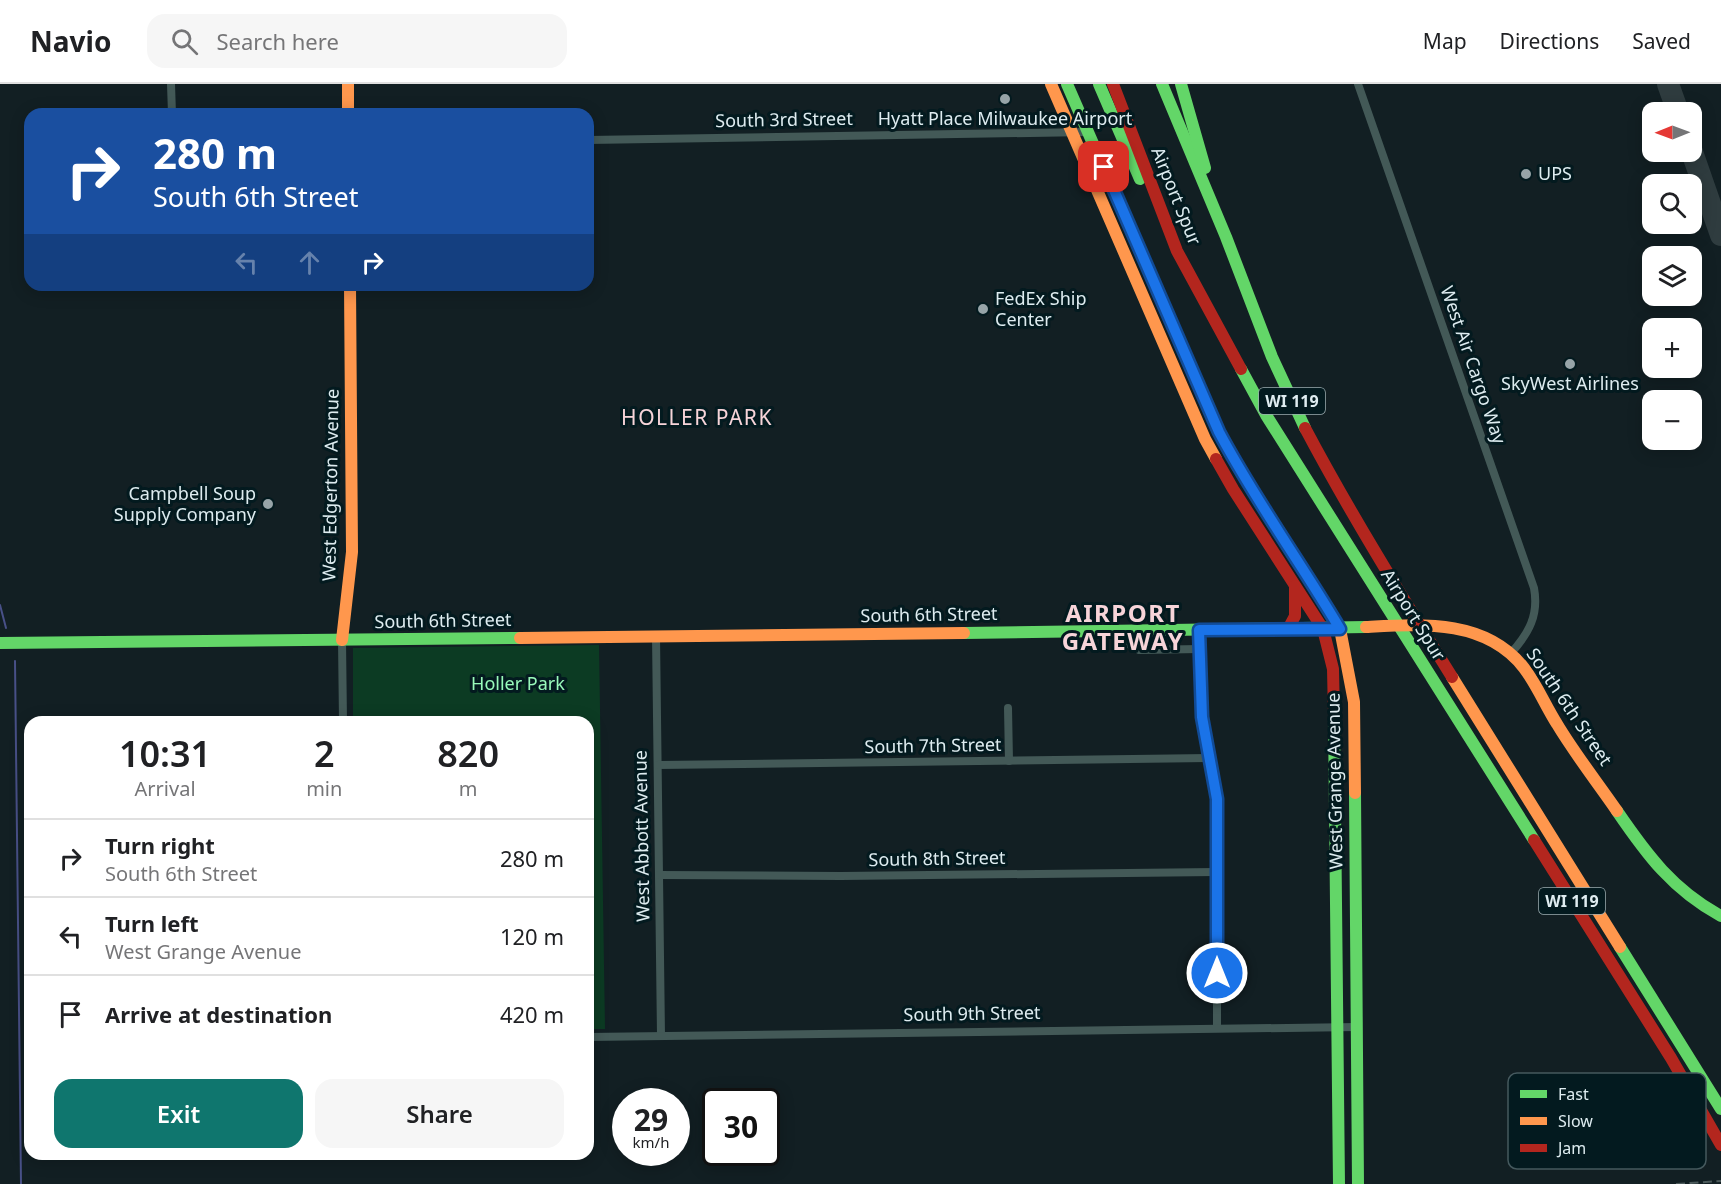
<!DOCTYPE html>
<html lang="en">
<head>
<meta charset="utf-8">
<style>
	:root { --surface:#fff; --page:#f6f6f6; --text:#202124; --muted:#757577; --line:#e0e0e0; --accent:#0f766e }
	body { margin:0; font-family:"Noto Sans",sans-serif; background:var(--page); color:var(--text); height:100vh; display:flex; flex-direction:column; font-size:22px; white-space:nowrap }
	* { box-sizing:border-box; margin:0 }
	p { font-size:20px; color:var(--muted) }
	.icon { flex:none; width:33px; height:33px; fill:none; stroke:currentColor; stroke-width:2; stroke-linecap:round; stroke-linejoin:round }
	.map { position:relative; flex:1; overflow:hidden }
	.panel { position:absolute; left:24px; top:632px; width:570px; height:444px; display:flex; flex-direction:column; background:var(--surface); border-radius:18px; box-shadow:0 3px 15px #0003 }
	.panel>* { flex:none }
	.hud { position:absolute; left:24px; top:24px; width:570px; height:183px; border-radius:18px; box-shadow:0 3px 15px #0003; background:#1a4fa0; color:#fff; overflow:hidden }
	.needle { width:39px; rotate:269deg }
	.tools { position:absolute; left:1642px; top:18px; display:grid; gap:12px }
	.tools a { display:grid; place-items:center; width:60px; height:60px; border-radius:12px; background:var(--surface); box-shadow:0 3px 15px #0003; font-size:30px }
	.speed { position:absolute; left:612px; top:1004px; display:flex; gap:12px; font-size:30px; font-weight:700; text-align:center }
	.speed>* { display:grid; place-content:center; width:78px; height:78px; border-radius:50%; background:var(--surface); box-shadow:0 3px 15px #0003; line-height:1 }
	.speed small { font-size:15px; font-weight:400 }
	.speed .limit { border:3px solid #111; border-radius:9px; background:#fff; color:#111 }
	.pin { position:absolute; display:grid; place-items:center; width:51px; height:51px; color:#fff; margin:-26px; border-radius:12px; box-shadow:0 3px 9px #0006 }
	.me { position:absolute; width:66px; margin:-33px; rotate:0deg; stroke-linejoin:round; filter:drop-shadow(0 0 4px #0008) }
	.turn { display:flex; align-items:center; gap:21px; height:126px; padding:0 30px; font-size:27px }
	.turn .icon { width:78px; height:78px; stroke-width:2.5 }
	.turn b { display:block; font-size:42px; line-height:51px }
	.lanes { display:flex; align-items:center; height:57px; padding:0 30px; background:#0003; justify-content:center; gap:30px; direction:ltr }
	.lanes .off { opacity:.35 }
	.eta { display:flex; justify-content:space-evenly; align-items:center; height:102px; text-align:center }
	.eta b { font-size:36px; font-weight:600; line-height:42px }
	.action { display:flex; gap:12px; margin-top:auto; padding:12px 30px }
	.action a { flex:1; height:69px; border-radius:18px; background:var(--accent); color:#fff; font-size:24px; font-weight:600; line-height:69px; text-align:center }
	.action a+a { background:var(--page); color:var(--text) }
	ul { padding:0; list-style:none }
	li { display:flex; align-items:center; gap:18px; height:78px; padding:0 30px; border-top:2px solid var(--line) }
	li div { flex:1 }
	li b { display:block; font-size:22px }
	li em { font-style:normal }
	header { display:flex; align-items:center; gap:36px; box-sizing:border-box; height:84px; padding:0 30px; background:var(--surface); border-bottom:2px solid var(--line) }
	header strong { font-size:28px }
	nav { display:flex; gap:33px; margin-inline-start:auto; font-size:21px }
	.search { width:420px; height:54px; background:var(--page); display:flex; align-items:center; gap:15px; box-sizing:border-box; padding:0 21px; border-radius:18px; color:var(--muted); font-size:22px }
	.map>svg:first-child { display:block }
	.green { fill:#0c3b23 }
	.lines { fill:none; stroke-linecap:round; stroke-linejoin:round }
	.stream { stroke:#485087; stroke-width:2 }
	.taxiway { stroke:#2f3c3f; stroke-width:22 }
	.street { stroke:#435957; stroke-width:8 }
	.fast { stroke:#63d668; stroke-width:12 }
	.slow { stroke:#ff974d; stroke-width:12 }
	.jam { stroke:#b3261e; stroke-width:12 }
	.rail { stroke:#4c5a5b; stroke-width:2; stroke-dasharray:9 4.5; stroke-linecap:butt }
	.route-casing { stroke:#114b97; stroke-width:15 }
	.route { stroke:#1a73e8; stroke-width:10 }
	.poi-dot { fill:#97a4a8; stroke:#031a1f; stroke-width:2 }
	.labels { text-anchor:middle; stroke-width:6; stroke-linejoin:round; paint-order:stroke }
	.shield { fill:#031a1f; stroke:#9cadb1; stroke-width:1.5 }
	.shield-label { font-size:16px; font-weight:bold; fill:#deecf0 }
	.poi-label { font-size:18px; fill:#deecf0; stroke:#031a1f }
	.street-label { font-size:18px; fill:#deecf0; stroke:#031a1f }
	.park-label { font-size:18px; fill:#98f9ba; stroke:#031a1f }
	.quarter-label { font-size:21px; letter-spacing:1.5px; fill:#f7d4d9; stroke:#031a1f }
	.district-label { font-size:24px; font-weight:bold; letter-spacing:1.5px; fill:#f7d4d9; stroke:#031a1f }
	.key { fill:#031a1f; stroke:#45595e; stroke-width:1.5 }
	.key-label { font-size:16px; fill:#deecf0 }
</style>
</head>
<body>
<header>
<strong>Navio</strong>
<div class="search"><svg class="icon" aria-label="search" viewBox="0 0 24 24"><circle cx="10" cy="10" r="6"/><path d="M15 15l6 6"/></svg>Search here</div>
<nav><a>Map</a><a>Directions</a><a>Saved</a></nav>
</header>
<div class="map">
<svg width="1721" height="1100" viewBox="0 0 1721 1100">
	<rect width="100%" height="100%" fill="#121f23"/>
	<path class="green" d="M599 561 605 945H588V638L353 637V564Z"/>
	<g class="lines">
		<g class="stream">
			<path d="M0 521 6 544"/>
			<path d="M15 577 21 1100"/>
		</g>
		<g class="taxiway">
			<path d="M1668 0 1678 28"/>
			<path d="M1692 68 1721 151"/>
		</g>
		<g class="street">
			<path d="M171 0 172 30"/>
			<path d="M1358 0 1534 504C1539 531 1529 549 1511 569"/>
			<path d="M588 56 1088 48"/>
			<path d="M1199 546 1202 633 1217 715V944"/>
			<path d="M1129 547 1130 561 1139 566 1200 565"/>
			<path d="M656 552 661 952"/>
			<path d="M342 556 343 638"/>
			<path d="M1008 624 1009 677"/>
			<path d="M658 681 1209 674"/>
			<path d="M659 791 841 792 1216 788"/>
			<path d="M588 953 1357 943"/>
		</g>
		<g class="fast">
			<path d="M1067 0 1219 348 1236 380 1276 442"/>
			<path d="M1099 0 1140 95"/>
			<path d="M1162 0 1226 153 1272 273 1305 344"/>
			<path d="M1181 0 1205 84"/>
			<path d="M1241 285 1266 331 1534 756"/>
			<path d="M964 549 1366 543"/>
			<path d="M0 559 520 554"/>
			<path d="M1334 632 1339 1100"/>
			<path d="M1355 709 1358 1100"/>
			<path d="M1617 727C1647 771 1673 806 1721 832"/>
			<path d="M1620 863 1721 1025"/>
		</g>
		<g class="slow">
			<path d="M348 0V30"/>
			<path d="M1051 0 1205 355 1216 375"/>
			<path d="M1276 442 1340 545 1354 618 1355 709"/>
			<path d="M1366 543C1422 540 1486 535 1524 584 1537 601 1545 621 1557 640 1575 670 1597 698 1617 727"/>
			<path d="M520 554 964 549"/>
			<path d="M342 556 352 468 350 201"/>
			<path d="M1452 593 1620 863"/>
		</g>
		<g class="jam">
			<path d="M1113 0 1177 167 1241 285"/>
			<path d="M1305 344C1350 429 1401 511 1452 593"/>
			<path d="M1216 375 1233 405 1323 545 1333 585 1334 632"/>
			<path d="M1288 545 1295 532V502"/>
			<path d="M1534 756 1671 974 1721 1061"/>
		</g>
		<path class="rail" d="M1676 1100 1721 1097"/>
	</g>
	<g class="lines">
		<g class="route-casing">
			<path id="route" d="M1104 83 1219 348C1255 416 1301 479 1340 545L1199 546 1202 633 1217 715V889"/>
		</g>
		<use href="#route" class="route"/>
	</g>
	<g class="poi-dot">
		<circle cx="1005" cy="15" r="6"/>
		<circle cx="1526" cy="90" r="6"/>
		<circle cx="983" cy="225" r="6"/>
		<circle cx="1570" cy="280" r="6"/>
		<circle cx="268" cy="420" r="6"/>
	</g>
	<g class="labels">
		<g class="shield">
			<rect x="1259" y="304" width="66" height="26" rx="4.5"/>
			<rect x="1539" y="804" width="66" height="26" rx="4.5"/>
		</g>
		<g class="shield-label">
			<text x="1292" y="323">WI 119</text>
			<text x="1572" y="823">WI 119</text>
		</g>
		<g class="poi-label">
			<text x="1005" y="41">Hyatt Place Milwaukee Airport</text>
			<text x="1538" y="96" text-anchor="start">UPS</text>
			<text x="995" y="221" text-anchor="start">FedEx Ship<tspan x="995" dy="21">Center</tspan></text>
			<text x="1570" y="306">SkyWest Airlines</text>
			<text x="256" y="416" text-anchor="end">Campbell Soup<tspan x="256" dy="21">Supply Company</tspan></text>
		</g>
		<g class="street-label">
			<text transform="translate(784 36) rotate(-1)" y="6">South 3rd Street</text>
			<text transform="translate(1176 112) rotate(68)" y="6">Airport Spur</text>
			<text transform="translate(1473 281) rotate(71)" y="6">West Air Cargo Way</text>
			<text transform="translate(331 401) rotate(-89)" y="6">West Edgerton Avenue</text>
			<text transform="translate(929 531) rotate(-1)" y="6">South 6th Street</text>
			<text transform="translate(1413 531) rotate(58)" y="6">Airport Spur</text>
			<text transform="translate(443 537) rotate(-1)" y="6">South 6th Street</text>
			<text transform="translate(1569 623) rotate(56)" y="6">South 6th Street</text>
			<text transform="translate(933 662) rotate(-1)" y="6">South 7th Street</text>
			<text transform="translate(1335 697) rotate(-91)" y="6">West Grange Avenue</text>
			<text transform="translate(642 752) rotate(-91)" y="6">West Abbott Avenue</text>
			<text transform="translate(937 775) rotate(-1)" y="6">South 8th Street</text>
			<text transform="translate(972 930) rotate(-1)" y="6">South 9th Street</text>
		</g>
		<g class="park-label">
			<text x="518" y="606">Holler Park</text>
		</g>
		<g class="quarter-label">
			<text x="697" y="341">HOLLER PARK</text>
		</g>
		<g class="district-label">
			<text x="1123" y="538">AIRPORT<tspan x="1123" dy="28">GATEWAY</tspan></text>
		</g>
	</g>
	<rect x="1508" y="989" width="198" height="96" rx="9" class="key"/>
	<rect x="1520" y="1006" width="27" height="8" fill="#63d668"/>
	<rect x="1520" y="1033" width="27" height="8" fill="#ff974d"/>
	<rect x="1520" y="1060" width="27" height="8" fill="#b3261e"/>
	<g class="key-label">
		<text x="1558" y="1016">Fast</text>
		<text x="1558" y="1043">Slow</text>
		<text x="1558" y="1070">Jam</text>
	</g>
</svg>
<div class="tools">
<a><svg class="needle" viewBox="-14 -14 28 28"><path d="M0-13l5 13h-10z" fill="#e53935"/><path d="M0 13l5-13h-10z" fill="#757577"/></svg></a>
<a><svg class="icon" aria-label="search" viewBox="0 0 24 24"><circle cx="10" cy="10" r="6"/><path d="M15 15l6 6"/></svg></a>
<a><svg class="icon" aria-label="layers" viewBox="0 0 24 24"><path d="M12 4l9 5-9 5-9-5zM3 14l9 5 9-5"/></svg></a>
<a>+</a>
<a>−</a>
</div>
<div class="speed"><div>29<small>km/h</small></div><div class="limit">30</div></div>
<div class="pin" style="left:1104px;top:83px;background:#d93025"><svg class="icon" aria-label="arrive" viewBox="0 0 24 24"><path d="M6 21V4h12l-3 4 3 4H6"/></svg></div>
<svg class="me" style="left:1217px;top:889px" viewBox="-20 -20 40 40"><circle r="17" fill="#1a73e8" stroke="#fff" stroke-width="3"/><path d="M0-11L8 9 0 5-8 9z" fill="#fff"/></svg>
<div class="hud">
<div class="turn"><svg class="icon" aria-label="right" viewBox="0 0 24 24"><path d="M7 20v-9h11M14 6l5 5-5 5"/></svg><div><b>280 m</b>South 6th Street</div></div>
<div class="lanes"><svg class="icon off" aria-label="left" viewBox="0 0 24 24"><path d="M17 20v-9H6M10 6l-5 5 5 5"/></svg><svg class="icon off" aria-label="ahead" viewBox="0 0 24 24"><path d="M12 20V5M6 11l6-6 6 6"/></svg><svg class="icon" aria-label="right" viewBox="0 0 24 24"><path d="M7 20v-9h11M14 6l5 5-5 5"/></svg></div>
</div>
<section class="panel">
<div class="eta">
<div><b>10:31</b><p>Arrival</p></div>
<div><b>2</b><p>min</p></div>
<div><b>820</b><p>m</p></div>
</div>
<ul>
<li><svg class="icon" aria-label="right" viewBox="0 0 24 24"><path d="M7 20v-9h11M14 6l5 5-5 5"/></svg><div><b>Turn right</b><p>South 6th Street</p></div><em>280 m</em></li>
<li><svg class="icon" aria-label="left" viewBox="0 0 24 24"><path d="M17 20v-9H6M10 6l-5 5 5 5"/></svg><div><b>Turn left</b><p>West Grange Avenue</p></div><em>120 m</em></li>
<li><svg class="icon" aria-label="arrive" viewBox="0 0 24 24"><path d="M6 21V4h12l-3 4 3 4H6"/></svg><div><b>Arrive at destination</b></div><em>420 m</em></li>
</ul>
<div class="action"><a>Exit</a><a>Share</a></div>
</section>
</div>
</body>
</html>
